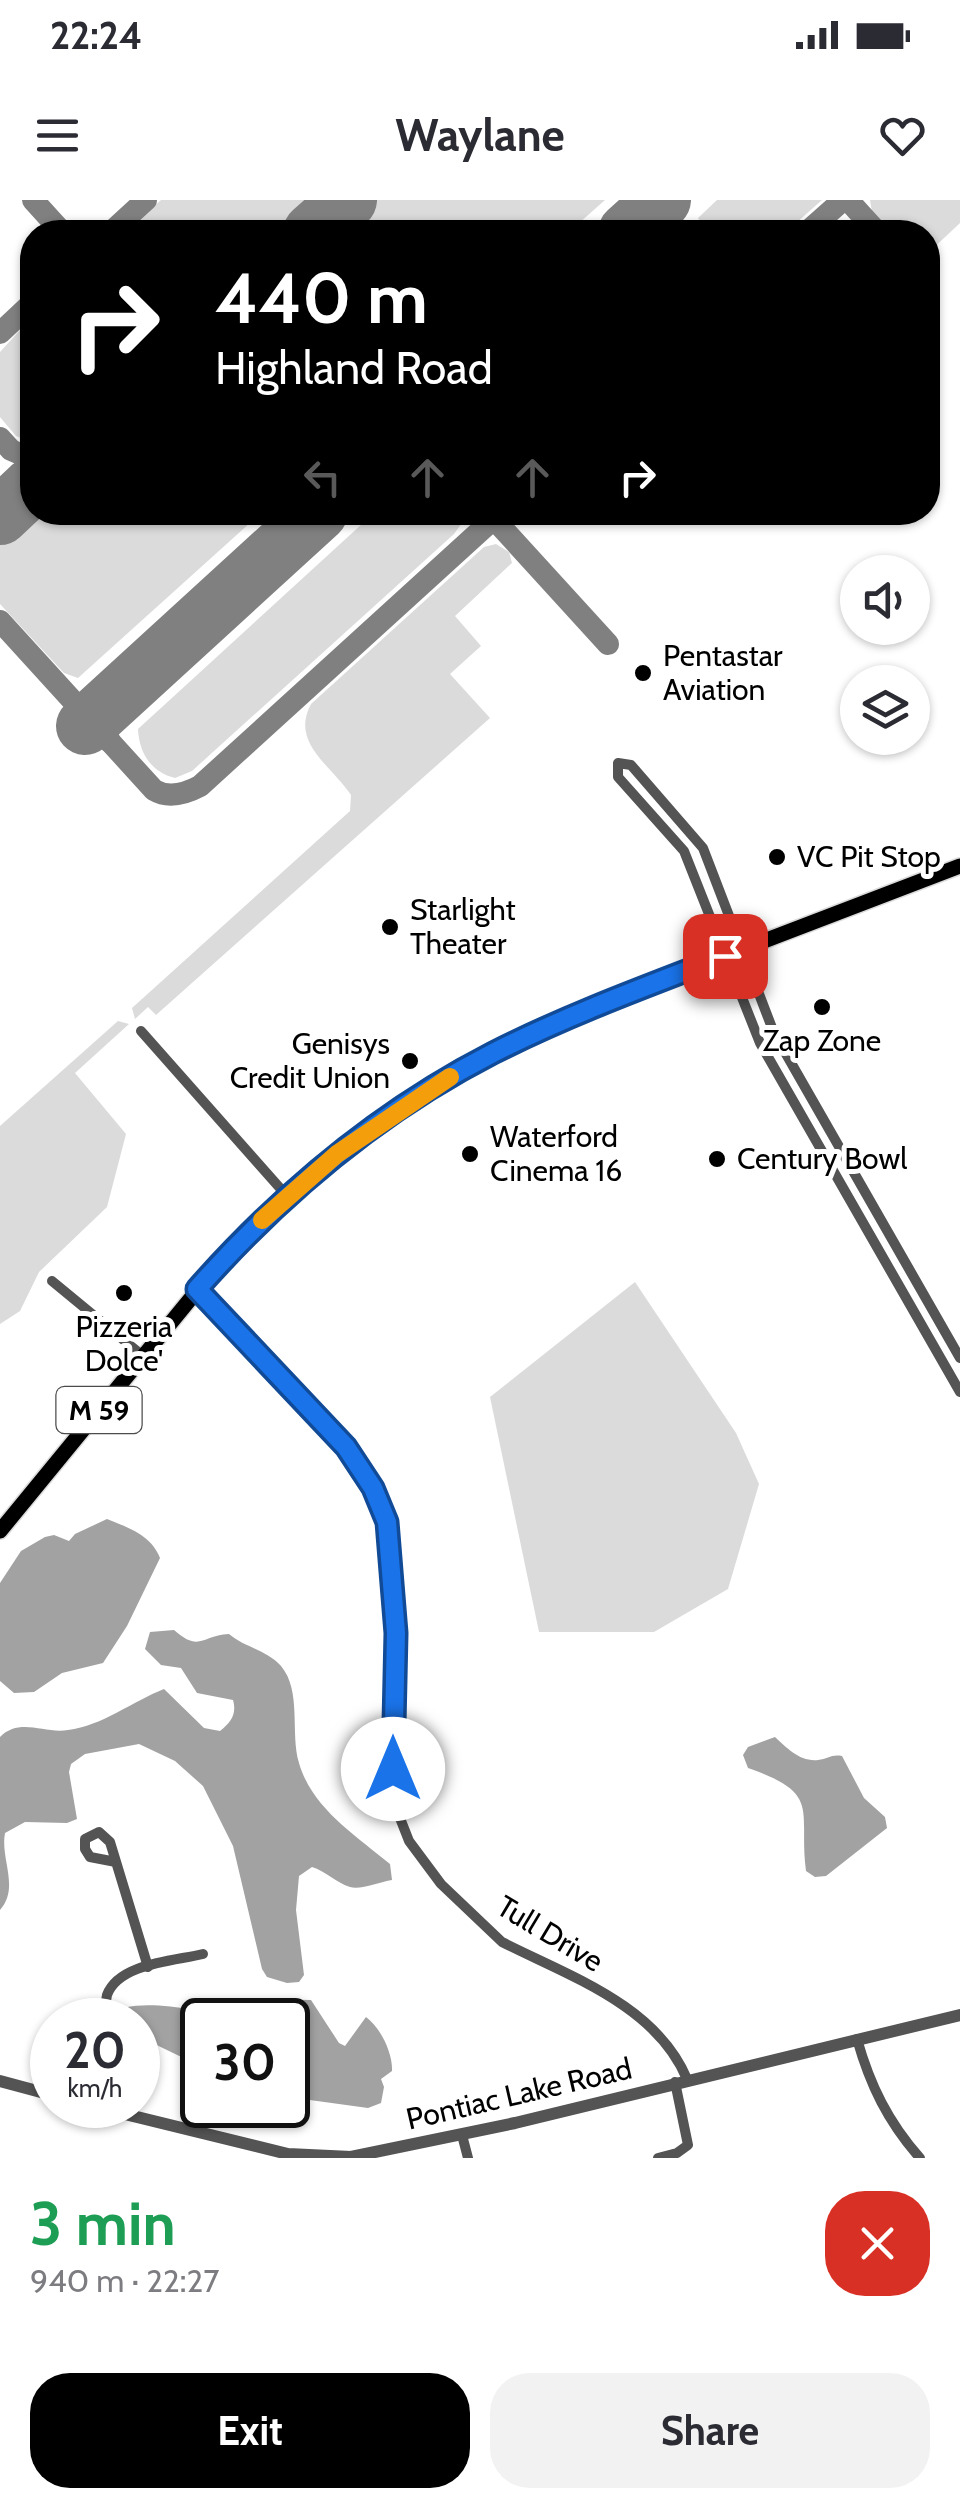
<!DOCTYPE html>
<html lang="en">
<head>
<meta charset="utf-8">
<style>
	:root { --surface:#fff; --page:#f2f2f3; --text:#2b2b33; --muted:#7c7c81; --accent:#000 }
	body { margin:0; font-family:Cabin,sans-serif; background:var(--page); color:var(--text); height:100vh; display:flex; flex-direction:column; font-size:38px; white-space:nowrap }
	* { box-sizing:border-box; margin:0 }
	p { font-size:32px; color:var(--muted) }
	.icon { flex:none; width:55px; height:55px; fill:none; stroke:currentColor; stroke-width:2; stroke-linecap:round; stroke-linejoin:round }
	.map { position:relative; height:1958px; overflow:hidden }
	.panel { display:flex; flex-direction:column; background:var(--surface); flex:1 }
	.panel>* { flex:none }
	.top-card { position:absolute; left:20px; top:20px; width:920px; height:305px; border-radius:40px; box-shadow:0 2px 8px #0004; background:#000; color:#fff; overflow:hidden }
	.tools { position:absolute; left:840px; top:355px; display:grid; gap:20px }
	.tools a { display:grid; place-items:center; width:90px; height:90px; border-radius:50%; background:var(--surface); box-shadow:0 2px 8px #0004; font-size:50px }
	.speed { position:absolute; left:30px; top:1798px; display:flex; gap:20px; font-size:50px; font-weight:700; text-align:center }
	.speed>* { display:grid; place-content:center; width:130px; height:130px; border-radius:50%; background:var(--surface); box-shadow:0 2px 8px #0004; line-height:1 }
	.speed small { font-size:25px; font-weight:400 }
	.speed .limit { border:5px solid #111; border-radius:15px; background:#fff; color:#111 }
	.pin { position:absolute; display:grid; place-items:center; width:85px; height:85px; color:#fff; margin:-42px; border-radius:20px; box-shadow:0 5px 15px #0006 }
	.me { position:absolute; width:110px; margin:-55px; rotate:0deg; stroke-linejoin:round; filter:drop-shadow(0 0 8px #0008) }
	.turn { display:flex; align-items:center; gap:35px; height:210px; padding:0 30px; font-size:45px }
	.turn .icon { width:130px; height:130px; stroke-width:2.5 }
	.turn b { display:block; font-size:70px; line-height:85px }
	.lanes { display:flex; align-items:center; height:95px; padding:0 30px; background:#0003; justify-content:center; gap:50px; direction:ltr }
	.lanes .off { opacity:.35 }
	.round { display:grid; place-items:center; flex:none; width:105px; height:105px; border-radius:40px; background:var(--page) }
	.overview { display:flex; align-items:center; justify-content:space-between; height:170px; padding:0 30px }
	h1 { font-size:60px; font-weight:700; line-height:75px; color:#1e9e55 }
	.cta { display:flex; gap:20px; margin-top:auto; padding:20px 30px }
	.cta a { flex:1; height:115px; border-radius:40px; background:var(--accent); color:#fff; font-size:40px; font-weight:700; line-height:115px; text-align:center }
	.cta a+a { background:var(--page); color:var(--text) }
	.status { display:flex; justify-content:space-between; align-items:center; height:70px; padding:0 50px; background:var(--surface); direction:ltr }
	.status svg { height:28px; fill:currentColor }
	header { display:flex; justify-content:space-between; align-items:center; height:130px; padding:0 30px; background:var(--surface); font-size:45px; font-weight:700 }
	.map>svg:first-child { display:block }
	.green { fill:#dbdbdb }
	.water { fill:#a2a2a2 }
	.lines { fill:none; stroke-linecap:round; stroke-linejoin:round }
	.taxiway { stroke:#808080; stroke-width:22 }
	.runway { stroke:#808080; stroke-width:58 }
	.trunk-casing { stroke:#dbdbdb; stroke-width:18 }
	.minor { stroke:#545454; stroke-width:10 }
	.tertiary { stroke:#545454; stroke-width:12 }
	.trunk { stroke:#000; stroke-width:15 }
	.route-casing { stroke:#114b97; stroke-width:25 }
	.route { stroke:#1a73e8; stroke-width:18 }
	.slow { stroke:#f59e0b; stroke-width:18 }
	.poi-dot { fill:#000; stroke:#fff; stroke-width:4 }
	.labels { text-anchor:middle; stroke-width:10; stroke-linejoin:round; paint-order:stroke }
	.shield { fill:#fff; stroke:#4c4c4c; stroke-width:2.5 }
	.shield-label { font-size:28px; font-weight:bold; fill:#000 }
	.poi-label { font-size:30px; fill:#000; stroke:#fff; text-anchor:start }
	.street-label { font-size:30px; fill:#000; stroke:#fff }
</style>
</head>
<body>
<div class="status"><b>22:24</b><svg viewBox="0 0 49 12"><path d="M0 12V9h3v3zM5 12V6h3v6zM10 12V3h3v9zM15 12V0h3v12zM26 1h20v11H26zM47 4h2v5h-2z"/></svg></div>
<header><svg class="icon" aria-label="menu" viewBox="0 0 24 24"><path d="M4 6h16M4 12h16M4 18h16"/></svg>Waylane<svg class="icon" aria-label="heart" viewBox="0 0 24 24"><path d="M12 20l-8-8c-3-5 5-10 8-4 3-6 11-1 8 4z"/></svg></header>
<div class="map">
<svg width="960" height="1958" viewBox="0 0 960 1958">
	<rect width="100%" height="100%" fill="#fff"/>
	<g class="green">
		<path d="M161 0H316L281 32H125Z"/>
		<path d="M376 0H605L569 32H340Z"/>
		<path d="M717 0H822L786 32H706L698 18Z"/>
		<path d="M870 0H960V23L928 53V32H890L872 12Z"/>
		<path d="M32 117V242L16 236 0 217V152Z"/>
		<path d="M33 312H261V313L78 478 64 473 0 404V343Z"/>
		<path d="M374 313H469L454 334 192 571 175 578C151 572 139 553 138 529Z"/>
		<path d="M496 344 509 352 512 363 455 416 481 446 450 474 490 518 156 815 148 807 135 819 132 808 350 611 351 595C331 565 290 543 311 504L484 347Z"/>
		<path d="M118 821 129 824 75 873 126 934 107 1007 39 1072 20 1111 0 1124V926Z"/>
		<path d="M635 1082 736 1233 759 1284 728 1389 654 1432H539L490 1197Z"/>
	</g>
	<g class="water">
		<path d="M107 1319C129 1328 151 1335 160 1358L127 1426 103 1463 62 1473 34 1492 14 1493 0 1481V1383L21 1351 45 1337 54 1335 69 1341 75 1334Z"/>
		<path d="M174 1430C200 1453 202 1435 229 1434 244 1447 267 1450 281 1466 302 1491 290 1533 299 1563 312 1608 355 1635 390 1664L392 1680C379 1682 361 1690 350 1687 337 1683 325 1671 312 1667L299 1676 296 1710 304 1775 299 1782 287 1783 267 1777 262 1769 233 1646 203 1586 175 1561 139 1544 85 1554 71 1564 69 1572 77 1619 67 1623 25 1622 5 1633C0 1659 20 1687 0 1710V1537C20 1517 44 1534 68 1530 102 1526 133 1501 164 1489L204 1528 220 1531C231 1522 237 1514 233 1500L197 1493 181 1468 161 1465 145 1449 150 1432Z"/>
		<path d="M775 1537C787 1548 800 1562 818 1560 828 1559 831 1554 842 1556L864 1598 885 1617 887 1628 826 1676 815 1677 806 1671C798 1610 823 1594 748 1568L743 1555 748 1547Z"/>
		<path d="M254 1799 311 1800 339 1843 345 1846 366 1817C381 1828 393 1854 392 1871L381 1879 384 1887 381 1903 368 1908 288 1897V1820H202V1867L138 1836V1820H110L109 1816C131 1794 201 1812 231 1816Z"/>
	</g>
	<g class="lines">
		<g class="taxiway">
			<path d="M33 0 62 32"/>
			<path d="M673 0 671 19 677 32"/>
			<path d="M848 0 877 32"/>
			<path d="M111 32 146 0"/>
			<path d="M627 32C641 27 659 23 672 32"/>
			<path d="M807 32 843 0"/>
			<path d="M0 133 32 103"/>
			<path d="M0 238 11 250 32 259"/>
			<path d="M494 319 608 444"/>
			<path d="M0 421 154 590C169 599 185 594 200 586L501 312"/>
			<path d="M110 542 105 529 113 501"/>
		</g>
		<g class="runway">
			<path d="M312 32 348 0"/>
			<path d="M627 32 662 0"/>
			<path d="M0 316 32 286"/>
			<path d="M85 526 319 312"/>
		</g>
		<g class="trunk-casing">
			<path id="trunk" d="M0 1331 219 1064 287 996 387 917 491 854 599 804 960 666"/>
		</g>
		<g class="minor">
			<path d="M141 831 287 996"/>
			<path d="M52 1081 143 1156"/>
			<path d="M197 1089 322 1219 346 1247 373 1289 387 1322 394 1400 393 1541 394 1597 398 1613 409 1641 441 1684 502 1742C569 1776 656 1805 687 1879"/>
			<path d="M960 1158 774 833 703 648 631 565 618 563V577L684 651 760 843 960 1192"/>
			<path d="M116 1662 90 1657 85 1649V1639L99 1632 110 1642 148 1767"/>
			<path d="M107 1820C106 1812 105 1803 107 1795 119 1763 175 1761 203 1754"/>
			<path d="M857 1839C870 1885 888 1922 920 1958"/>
			<path d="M462 1935 468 1958"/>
			<path d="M658 1958 677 1953 688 1945 675 1882"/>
		</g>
		<g class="tertiary">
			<path d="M0 1881 52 1895"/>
			<path d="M88 1905 288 1954 351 1957 515 1923 960 1815"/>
		</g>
		<use href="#trunk" class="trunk"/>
	</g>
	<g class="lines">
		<g class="route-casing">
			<path id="route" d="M393 1569 396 1433 387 1322 373 1288 346 1247 197 1089C281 994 380 911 493 853 568 815 647 786 725 756"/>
		</g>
		<use href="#route" class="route"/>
		<path class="slow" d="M262 1020 337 954 450 877"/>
	</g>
	<g class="poi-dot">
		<circle cx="643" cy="473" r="10"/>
		<circle cx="777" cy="657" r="10"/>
		<circle cx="390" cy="727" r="10"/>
		<circle cx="822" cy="807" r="10"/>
		<circle cx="410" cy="861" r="10"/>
		<circle cx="470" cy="954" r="10"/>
		<circle cx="717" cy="959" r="10"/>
		<circle cx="124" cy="1093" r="10"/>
	</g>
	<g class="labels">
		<rect class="shield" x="56.5" y="1187" width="85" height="46" rx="8"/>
		<g class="shield-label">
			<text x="99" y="1220">M 59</text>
		</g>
		<g class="poi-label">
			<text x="663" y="466">Pentastar<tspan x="663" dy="34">Aviation</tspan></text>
			<text x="797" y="667">VC Pit Stop</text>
			<text x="410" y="720">Starlight<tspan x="410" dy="34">Theater</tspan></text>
			<text x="822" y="851" text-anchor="middle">Zap Zone</text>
			<text x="390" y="854" text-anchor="end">Genisys<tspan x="390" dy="34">Credit Union</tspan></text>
			<text x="490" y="947">Waterford<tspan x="490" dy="34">Cinema 16</tspan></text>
			<text x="737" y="969">Century Bowl</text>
			<text x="124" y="1137" text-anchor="middle">Pizzeria<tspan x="124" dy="34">Dolce'</tspan></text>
		</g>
		<g class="street-label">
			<text transform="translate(550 1734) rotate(31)" y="10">Tull Drive</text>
			<text transform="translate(519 1894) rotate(-13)" y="10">Pontiac Lake Road</text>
		</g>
	</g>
</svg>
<div class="tools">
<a><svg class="icon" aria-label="sound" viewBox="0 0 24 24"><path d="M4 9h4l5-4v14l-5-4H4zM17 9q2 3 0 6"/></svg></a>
<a><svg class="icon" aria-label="layers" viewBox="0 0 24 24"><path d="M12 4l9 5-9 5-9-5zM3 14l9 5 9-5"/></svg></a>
</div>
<div class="speed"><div>20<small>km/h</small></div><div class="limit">30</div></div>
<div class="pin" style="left:725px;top:756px;background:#d93025"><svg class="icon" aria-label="arrive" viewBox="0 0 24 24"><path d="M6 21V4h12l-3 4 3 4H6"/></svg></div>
<svg class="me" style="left:393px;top:1569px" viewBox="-20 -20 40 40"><circle r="19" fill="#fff"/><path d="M0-13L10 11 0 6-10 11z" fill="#1a73e8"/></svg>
<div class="top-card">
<div class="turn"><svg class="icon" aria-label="right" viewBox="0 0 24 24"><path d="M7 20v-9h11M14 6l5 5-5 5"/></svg><div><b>440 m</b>Highland Road</div></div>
<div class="lanes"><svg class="icon off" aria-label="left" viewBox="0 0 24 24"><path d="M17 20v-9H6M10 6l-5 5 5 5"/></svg><svg class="icon off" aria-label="ahead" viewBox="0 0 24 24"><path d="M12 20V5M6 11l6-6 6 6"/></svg><svg class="icon off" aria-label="ahead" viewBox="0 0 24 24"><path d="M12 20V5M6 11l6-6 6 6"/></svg><svg class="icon" aria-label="right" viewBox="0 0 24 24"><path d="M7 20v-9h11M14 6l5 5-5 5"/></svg></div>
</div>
</div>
<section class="panel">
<div class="overview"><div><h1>3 min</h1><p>940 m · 22:27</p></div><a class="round" style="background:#d93025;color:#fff"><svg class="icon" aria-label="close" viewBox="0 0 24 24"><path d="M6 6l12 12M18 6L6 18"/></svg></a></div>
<div class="cta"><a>Exit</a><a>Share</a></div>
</section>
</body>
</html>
